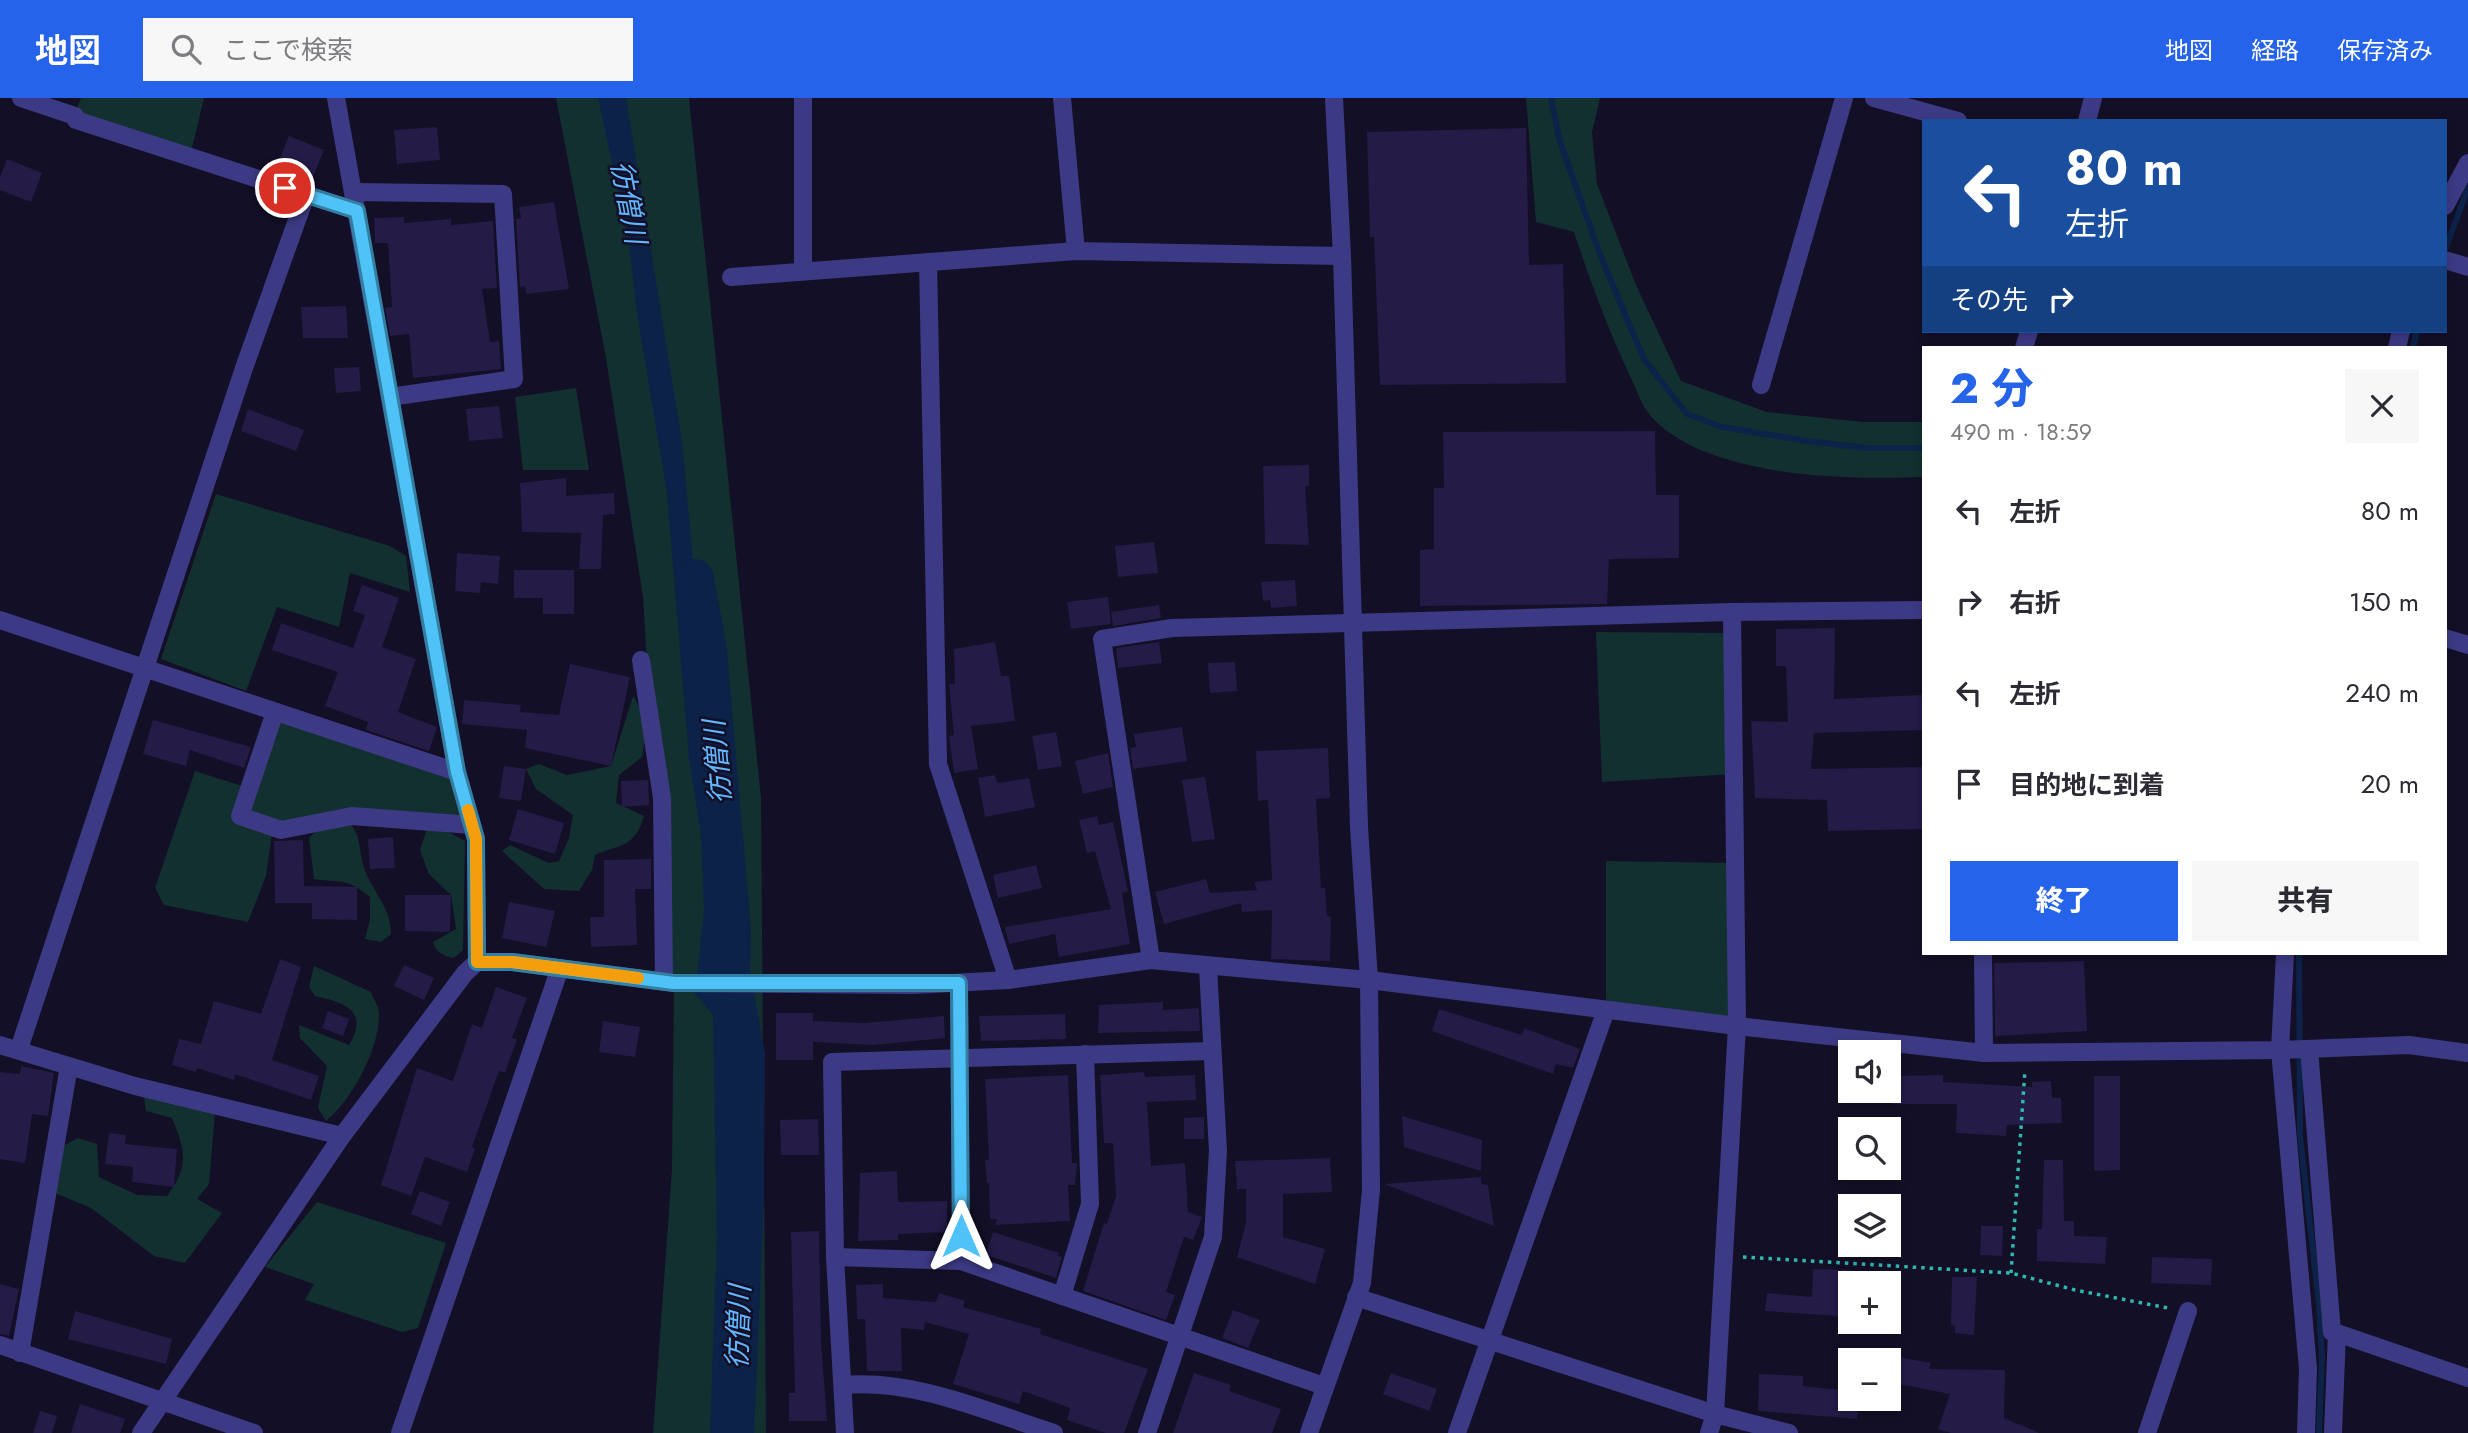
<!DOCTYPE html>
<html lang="ja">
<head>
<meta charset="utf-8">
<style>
	:root { --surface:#fff; --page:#f7f7f7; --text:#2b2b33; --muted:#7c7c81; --accent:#2563eb }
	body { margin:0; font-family:Jost,"Noto Sans JP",sans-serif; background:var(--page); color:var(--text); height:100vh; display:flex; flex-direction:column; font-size:26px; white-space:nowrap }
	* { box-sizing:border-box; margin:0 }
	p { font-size:23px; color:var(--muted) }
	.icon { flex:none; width:38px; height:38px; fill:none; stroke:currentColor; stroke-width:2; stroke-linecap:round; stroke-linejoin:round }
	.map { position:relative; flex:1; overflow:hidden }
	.panel { position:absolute; left:1922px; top:248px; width:525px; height:609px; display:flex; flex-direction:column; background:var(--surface); border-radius:0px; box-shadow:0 4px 10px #0003 }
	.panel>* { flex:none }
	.banner { position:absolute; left:1922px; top:21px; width:525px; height:214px; border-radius:0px; box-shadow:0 4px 10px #0003; background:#1a4fa0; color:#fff; overflow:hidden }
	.controls { position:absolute; left:1838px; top:942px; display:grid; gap:14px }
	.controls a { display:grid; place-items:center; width:63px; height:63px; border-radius:0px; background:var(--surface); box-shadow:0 4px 10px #0003; font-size:35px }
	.pin { position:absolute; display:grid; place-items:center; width:60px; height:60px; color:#fff; margin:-30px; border:4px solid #fff; border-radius:50%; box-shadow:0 2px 7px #0007 }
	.me { position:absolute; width:77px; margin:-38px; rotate:0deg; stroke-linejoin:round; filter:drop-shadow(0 0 5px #0008) }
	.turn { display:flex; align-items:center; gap:24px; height:147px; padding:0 28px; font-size:32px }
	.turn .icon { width:91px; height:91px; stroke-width:2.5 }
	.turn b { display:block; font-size:49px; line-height:60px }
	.then { display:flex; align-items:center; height:66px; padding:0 28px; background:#0003; gap:14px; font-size:26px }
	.round { display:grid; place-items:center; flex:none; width:74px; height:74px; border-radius:0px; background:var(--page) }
	.headline { display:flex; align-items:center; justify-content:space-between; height:119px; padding:0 28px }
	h1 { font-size:42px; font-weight:800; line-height:52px; color:var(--accent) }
	.cta { display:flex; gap:14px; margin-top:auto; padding:14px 28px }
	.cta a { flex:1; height:80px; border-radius:0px; background:var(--accent); color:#fff; font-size:28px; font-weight:800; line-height:80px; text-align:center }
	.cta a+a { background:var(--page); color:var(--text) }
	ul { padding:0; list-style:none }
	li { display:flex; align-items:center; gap:21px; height:91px; padding:0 28px }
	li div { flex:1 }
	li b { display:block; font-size:26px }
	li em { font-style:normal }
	header { display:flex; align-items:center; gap:42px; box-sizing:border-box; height:98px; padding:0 35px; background:var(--accent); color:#fff }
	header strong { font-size:33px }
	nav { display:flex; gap:38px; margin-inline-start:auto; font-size:24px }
	.search { width:490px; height:63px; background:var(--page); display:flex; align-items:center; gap:18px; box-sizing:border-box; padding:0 24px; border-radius:0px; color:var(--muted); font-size:26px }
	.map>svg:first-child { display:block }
	.green { fill:#12302f }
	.water { fill:#0c2248 }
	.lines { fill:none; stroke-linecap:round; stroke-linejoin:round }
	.stream { stroke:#0c2248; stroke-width:6 }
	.river { stroke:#0c2248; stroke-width:38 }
	.building { fill:#241b47 }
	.path { stroke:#2fb8b0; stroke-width:3.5; stroke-dasharray:3.5 5; stroke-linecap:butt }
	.minor { stroke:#3d3a85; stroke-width:18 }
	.route-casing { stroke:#337fa1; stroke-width:18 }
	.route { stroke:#4fc3f7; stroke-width:12 }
	.slow { stroke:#f59e0b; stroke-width:12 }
	.labels { text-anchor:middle; stroke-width:5; stroke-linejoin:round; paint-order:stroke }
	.water-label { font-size:28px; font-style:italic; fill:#62b6ff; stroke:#130f26 }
</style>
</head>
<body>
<header>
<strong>地図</strong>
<div class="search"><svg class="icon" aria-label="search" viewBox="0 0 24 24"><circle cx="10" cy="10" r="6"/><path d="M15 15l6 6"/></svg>ここで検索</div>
<nav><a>地図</a><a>経路</a><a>保存済み</a></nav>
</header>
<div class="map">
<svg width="2468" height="1335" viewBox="0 0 2468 1335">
	<rect width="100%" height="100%" fill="#130f26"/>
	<g class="green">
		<path d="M81 0H204L190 58 76 13Z"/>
		<path d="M556 0H689L761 700 766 1335H653L672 1071 674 885 650 618 643 499 606 260Z"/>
		<path d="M1526 0H1600L1592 34 1597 86 1636 187 1681 283 1767 314 1863 324H1923V379C1846 382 1703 380 1649 316 1641 306 1636 290 1630 278 1608 231 1590 183 1574 134L1536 124Z"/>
		<path d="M576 290 589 372H523L515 299Z"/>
		<path d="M216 396 390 448 406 458 410 494 350 475 339 529 277 509 246 593 161 561Z"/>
		<path d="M1596 534 1725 535 1734 676 1602 684Z"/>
		<path d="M633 598C647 617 646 637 642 659L619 677 616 705 644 718C635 750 620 746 595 757L592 772 579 793 544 791 502 753 510 747 549 765 559 763 569 740 573 717 536 691 526 671 539 666 567 677 611 668Z"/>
		<path d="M275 614 457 674 466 727 432 725 465 743 463 852 454 860C444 858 436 855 433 844L456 831 451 797 429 776 420 752 429 724 273 729 266 778 248 824 164 807 155 790 195 673 249 690Z"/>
		<path d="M350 726C361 737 359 751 363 766 370 792 391 807 391 836L381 844 365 841 370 821V799C346 779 341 785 314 781L309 740 316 733Z"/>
		<path d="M1606 763 1735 765 1737 928 1606 912Z"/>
		<path d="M314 868 371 894C373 900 379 909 379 915 380 950 352 1002 326 1023L318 1010 327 968 300 940 299 927 349 947C370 913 344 904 315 898L309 889Z"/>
		<path d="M144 999 215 1014 209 1086 197 1101 222 1115 185 1165 154 1158 91 1110 55 1095V1052L78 1040 97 1046 99 1079 137 1097 167 1098C190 1068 185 1052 172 1020L146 1013Z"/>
		<path d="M317 1104 446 1145 418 1230 402 1234 305 1202 314 1186 265 1169Z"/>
	</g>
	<path class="water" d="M598 0H626L682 343 695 486 709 570 727 779 732 885 743 943 744 1120 734 1335H710L717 1139 713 917 695 896 704 813 701 737 689 661 667 395 638 222 628 139Z"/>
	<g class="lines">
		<g class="stream">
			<path d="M1551 0 1560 44 1601 159 1632 233 1644 261 1687 316 1722 329 1808 343 1866 350H1923"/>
			<path d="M2445 152 2468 90"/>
			<path d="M2413 250 2417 233"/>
			<path d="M2299 856 2300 1037 2319 1207 2322 1260 2319 1335"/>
		</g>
		<path class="river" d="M695 480 708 553 732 834 731 875 746 957 745 1096 735 1335"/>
	</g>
	<g class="building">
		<path d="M437 29 440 62 397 66 394 32Z"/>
		<path d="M1526 30 1529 167 1563 166 1566 285 1380 287 1374 139H1370L1367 34Z"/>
		<path d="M289 38 324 52 313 79 278 65Z"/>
		<path d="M7 61 42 75 31 104 0 92V80Z"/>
		<path d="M554 104 569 191 526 196 525 188 520 189 516 121 521 120 519 109Z"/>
		<path d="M404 119V125L451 121V127L493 123 497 190 482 191 490 244 499 243 501 271 413 280 409 236 390 238 385 210 392 209 388 145H375L374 120Z"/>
		<path d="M346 208 348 240H303L301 209Z"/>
		<path d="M359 269 361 293 336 295 334 270Z"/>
		<path d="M499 308 503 340 469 343 466 311Z"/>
		<path d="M248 311 304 332 296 353 241 333Z"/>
		<path d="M1655 333 1656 397H1679V460L1609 461 1607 506 1420 508V452L1434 451V390H1444L1443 334Z"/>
		<path d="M1309 367V388H1305L1309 447 1265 446 1263 368Z"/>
		<path d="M566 380V398L614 395 615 416 603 417 601 471H579L581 435 522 434 520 385Z"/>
		<path d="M1154 444 1158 475 1118 479 1115 448Z"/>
		<path d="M457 455 500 458 498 486 481 484 480 495 455 493Z"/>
		<path d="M514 472H574V516H543V500H514Z"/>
		<path d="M1295 482 1297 508 1271 510 1270 502 1263 503 1261 484Z"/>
		<path d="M362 487 399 500 382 549 416 561 398 614 437 629 429 653 366 632 368 624 325 608 338 574 272 552 281 525 353 550 365 517 353 513Z"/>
		<path d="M1108 499 1111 526 1071 531 1067 504Z"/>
		<path d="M1159 507 1161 520 1113 528 1111 514Z"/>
		<path d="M1835 530 1834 601 1923 597V632L1814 635 1811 671 1923 669V731L1828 733 1827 702 1755 700 1751 623 1788 624 1786 568H1776V531Z"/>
		<path d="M995 544 1001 578H1009L1015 623 971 628 978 671 954 675 949 638 954 637 949 586H955L954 551Z"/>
		<path d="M1159 544 1162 565 1118 570 1116 550Z"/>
		<path d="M1235 564 1237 593 1210 595 1208 565Z"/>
		<path d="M570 566 630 579 611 668 525 650 527 632 462 626 464 602 521 607 520 614 559 617Z"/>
		<path d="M153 622 251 649 244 670 190 652 186 668 143 656Z"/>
		<path d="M1182 629 1187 663 1133 671 1130 650 1136 649 1134 636Z"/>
		<path d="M1056 634 1062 668 1038 672 1032 638Z"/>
		<path d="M1328 650 1330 700 1316 701 1321 790H1325L1327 818 1331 819 1330 863 1271 861 1272 812 1242 814 1241 805 1164 826 1155 794 1206 781 1210 795 1257 792 1254 784 1272 782 1268 702 1258 703 1256 653Z"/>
		<path d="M1108 655 1113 689 1083 696 1075 663Z"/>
		<path d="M504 668 526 671 521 703 499 700Z"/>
		<path d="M994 677 998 685 1029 680 1035 709 985 719 978 680Z"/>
		<path d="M1205 679 1215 741 1192 744 1182 682Z"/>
		<path d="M648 682 649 707 622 709 621 683Z"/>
		<path d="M518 711 564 725 555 756 509 742Z"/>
		<path d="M1097 718 1099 727 1113 724 1128 793 1122 795 1130 846 1059 859 1055 836 1009 846 1005 829 1111 811 1095 753 1087 755 1079 722Z"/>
		<path d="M393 739 395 770 370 771 368 741Z"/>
		<path d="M303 742 304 788 357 789V822L312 821V805H275L274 743Z"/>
		<path d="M651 761V791H635L637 847 591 849 590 819H604V762Z"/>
		<path d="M1036 767 1042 790 998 800 993 777Z"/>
		<path d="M405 797H451L450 834 405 833Z"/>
		<path d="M509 804 555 813 546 849 502 840Z"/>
		<path d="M280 861 301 869 272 962 319 978 311 1002 235 976 234 982 197 970 196 974 172 967 179 941 201 946 214 903 261 916Z"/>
		<path d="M2084 863 2087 933 1995 938 1994 865Z"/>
		<path d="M404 867 434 880 424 902 394 888Z"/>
		<path d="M496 889 527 900 512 940 517 941 505 975 499 973 472 1049 475 1050 467 1074 425 1059 411 1098 381 1087 417 970 453 983 472 926 482 930Z"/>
		<path d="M1163 904V912L1199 910 1200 933 1098 935 1099 907Z"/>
		<path d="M1439 911 1522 937 1524 930 1580 951 1573 970 1556 966 1553 976 1432 933Z"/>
		<path d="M328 913 349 921 343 938 322 930Z"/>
		<path d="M776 915H813V923L865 925 944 918 945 940 873 947 813 944V962H776Z"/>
		<path d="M1065 916 1066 941 981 943 979 918Z"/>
		<path d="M603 923 640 929 635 959 599 954Z"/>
		<path d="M21 968 54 975 48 1018 32 1016 25 1065 0 1061V974L20 976Z"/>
		<path d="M1144 974 1145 979 1195 977 1196 1002 1147 1004 1151 1068 1185 1065 1188 1114 1202 1119 1193 1142 1184 1139 1166 1194 1175 1197 1166 1222 1083 1193 1104 1125 1107 1126 1116 1098 1113 1045H1104L1100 977Z"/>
		<path d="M1068 977 1072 1065H1077L1075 1087H1068L1070 1123 995 1127 997 1121H990L989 1085H987L985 1062H989L985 981Z"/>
		<path d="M1943 977V984L2032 989V984L2051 983 2052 1000H2061L2062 1025 2007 1027 2006 1038 1956 1035 1957 1006H1893L1892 978Z"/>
		<path d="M2094 978H2120V1072L2094 1073Z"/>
		<path d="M1402 1018 1482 1042 1481 1073 1404 1049Z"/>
		<path d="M1204 1019V1041H1184V1020Z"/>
		<path d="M818 1021 819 1057H781L780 1022Z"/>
		<path d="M109 1035 126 1037 125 1046 177 1051 174 1089 132 1084 133 1069 105 1066Z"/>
		<path d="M1330 1060 1332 1094 1283 1096V1139L1325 1151 1315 1186 1237 1159 1246 1125V1091H1237L1235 1063Z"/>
		<path d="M2044 1062H2063L2064 1123H2074V1138L2107 1139 2105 1166 2037 1163V1131H2042Z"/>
		<path d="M897 1073 898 1104 947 1103V1134L898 1136V1142L858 1143 860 1075Z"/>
		<path d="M1481 1079V1086L1488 1087 1494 1128 1384 1086Z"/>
		<path d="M420 1093 450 1104 441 1128 411 1116Z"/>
		<path d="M1981 1128H2003L2002 1158 1980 1157Z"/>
		<path d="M819 1133 821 1243 827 1323H789V1295H795L791 1134Z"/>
		<path d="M993 1134 1059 1155 1058 1158 1062 1159 1056 1180 986 1157Z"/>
		<path d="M2152 1159 2212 1161 2211 1187 2151 1185Z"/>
		<path d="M1813 1171 1850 1172V1197L1839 1196 1838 1218 1765 1213 1767 1195 1812 1199Z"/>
		<path d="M1952 1179H1977L1974 1237 1955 1235V1228L1951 1227Z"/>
		<path d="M0 1186 19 1191 9 1238 0 1236Z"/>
		<path d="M883 1186V1200L936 1204 939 1195 965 1203 963 1209 1041 1231 1040 1236 1148 1271 1124 1335H1106L1067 1322 1070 1310 1023 1293 1019 1306 953 1286 969 1236 925 1224 924 1232 901 1230 902 1273H867L865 1221H857L856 1187Z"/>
		<path d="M1233 1212 1260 1222 1248 1250 1222 1240Z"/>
		<path d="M75 1213 172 1241 166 1266 68 1241Z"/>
		<path d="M1893 1258 1931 1265 1929 1271 2005 1272 2004 1320 2039 1335H1951L1938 1331 1950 1296 1888 1284Z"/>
		<path d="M1194 1275 1231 1287 1229 1293 1281 1311 1272 1335H1173Z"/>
		<path d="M1391 1275 1437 1291 1429 1313 1383 1296Z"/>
		<path d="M1759 1276 1803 1278V1288L1850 1293V1300H1859L1857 1321 1758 1313Z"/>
		<path d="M80 1306 125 1321 120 1335H71Z"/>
		<path d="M40 1313 57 1318 52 1335H33Z"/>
	</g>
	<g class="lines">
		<g class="path">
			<path d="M1743 1159 2011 1175 2075 1192 2168 1210"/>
			<path d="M2011 1175 2025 972"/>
		</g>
		<g class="minor">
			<path d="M21 0 75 18 76 22 357 113"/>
			<path d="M336 0 457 674 476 741 477 864"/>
			<path d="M1062 0 1076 153"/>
			<path d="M1874 0 1958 23"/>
			<path d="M2087 23 2093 0"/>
			<path d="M354 94 503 96 514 281 390 299"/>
			<path d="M2445 108 2468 65"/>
			<path d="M2445 162 2468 169"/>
			<path d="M928 164 938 666 1008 882"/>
			<path d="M803 172V0"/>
			<path d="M731 179 1076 153 1342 158"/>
			<path d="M2024 250 2029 233"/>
			<path d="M2397 250 2401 233"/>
			<path d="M1761 287 1844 0"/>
			<path d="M0 522 457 674"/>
			<path d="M2445 540 2468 547"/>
			<path d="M641 562 662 700 664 884"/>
			<path d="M275 614 240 718 281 732 352 718 472 727"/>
			<path d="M1983 856 1984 955"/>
			<path d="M2285 856 2280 952 2308 1271 2306 1335"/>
			<path d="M1151 862 1102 541 1172 530 1732 514 1923 512"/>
			<path d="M959 885 961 1163"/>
			<path d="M0 947 135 988 342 1038"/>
			<path d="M19 951 244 270 306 97"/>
			<path d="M2309 951 2332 1234 2337 1235 2333 1335"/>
			<path d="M835 1159 961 1163 1324 1288"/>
			<path d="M1062 1198 1090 1106 1085 956"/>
			<path d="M1356 1199 1715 1316 1789 1335"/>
			<path d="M2337 1235 2468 1280"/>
			<path d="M0 1247 254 1335"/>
			<path d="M20 1255 69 968"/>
			<path d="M843 1287C916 1281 985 1313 1054 1335"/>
			<path d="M141 1335 342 1038 465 875 477 864H512L674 885 913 887 1008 882 1151 862 1369 882 1737 928 1984 955 2280 952 2409 947 2468 955"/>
			<path d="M400 1335 560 870"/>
			<path d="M845 1335 835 1159 832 964 1212 953"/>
			<path d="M1147 1335 1213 1139 1218 1053 1208 869"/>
			<path d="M1309 1335 1362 1185 1371 1092 1369 882 1359 729 1342 158 1334 0"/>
			<path d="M1457 1335 1606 912"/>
			<path d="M1709 1335 1715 1316 1737 928 1732 514"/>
			<path d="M2147 1335 2188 1213"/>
		</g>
	</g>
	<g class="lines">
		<g class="route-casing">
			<path id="route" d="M285 90 357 113 457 674 476 741 477 864H512L674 885H959L961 1138"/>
		</g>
		<use href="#route" class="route"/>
		<path class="slow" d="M468 712 476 741 477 864H512L638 880"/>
	</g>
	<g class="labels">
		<g class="water-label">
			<text transform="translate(629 104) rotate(79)" y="10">彷僧川</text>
			<text transform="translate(717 664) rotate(-95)" y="10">彷僧川</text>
			<text transform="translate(738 1229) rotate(-88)" y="10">彷僧川</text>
		</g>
	</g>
</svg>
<div class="controls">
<a><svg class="icon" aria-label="sound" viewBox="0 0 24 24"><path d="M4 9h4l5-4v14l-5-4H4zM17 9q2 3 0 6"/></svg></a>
<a><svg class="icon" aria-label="search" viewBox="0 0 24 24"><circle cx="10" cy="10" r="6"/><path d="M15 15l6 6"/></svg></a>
<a><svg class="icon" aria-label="layers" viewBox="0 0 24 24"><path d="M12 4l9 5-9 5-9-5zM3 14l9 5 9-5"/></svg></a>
<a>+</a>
<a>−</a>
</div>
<div class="pin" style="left:285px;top:90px;background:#d93025"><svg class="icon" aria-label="arrive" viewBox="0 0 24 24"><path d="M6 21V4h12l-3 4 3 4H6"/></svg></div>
<svg class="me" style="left:961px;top:1138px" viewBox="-20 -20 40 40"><path d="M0-17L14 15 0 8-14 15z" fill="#4fc3f7" stroke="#fff" stroke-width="4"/></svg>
<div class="banner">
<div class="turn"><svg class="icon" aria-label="left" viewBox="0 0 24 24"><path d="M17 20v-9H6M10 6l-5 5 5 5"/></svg><div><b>80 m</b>左折</div></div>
<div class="then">その先<svg class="icon" aria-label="right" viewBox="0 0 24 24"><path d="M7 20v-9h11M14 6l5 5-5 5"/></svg></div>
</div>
<section class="panel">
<div class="headline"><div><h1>2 分</h1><p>490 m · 18:59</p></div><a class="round"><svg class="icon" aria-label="close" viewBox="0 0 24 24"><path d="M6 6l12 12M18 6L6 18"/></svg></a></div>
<ul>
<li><svg class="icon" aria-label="left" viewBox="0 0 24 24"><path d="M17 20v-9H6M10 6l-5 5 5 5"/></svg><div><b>左折</b></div><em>80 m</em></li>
<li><svg class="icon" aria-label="right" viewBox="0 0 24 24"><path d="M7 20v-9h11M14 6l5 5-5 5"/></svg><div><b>右折</b></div><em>150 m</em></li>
<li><svg class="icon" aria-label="left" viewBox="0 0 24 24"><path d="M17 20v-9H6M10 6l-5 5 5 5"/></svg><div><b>左折</b></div><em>240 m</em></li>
<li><svg class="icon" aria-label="arrive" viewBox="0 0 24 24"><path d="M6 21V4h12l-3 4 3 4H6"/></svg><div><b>目的地に到着</b></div><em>20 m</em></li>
</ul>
<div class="cta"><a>終了</a><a>共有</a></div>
</section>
</div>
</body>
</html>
